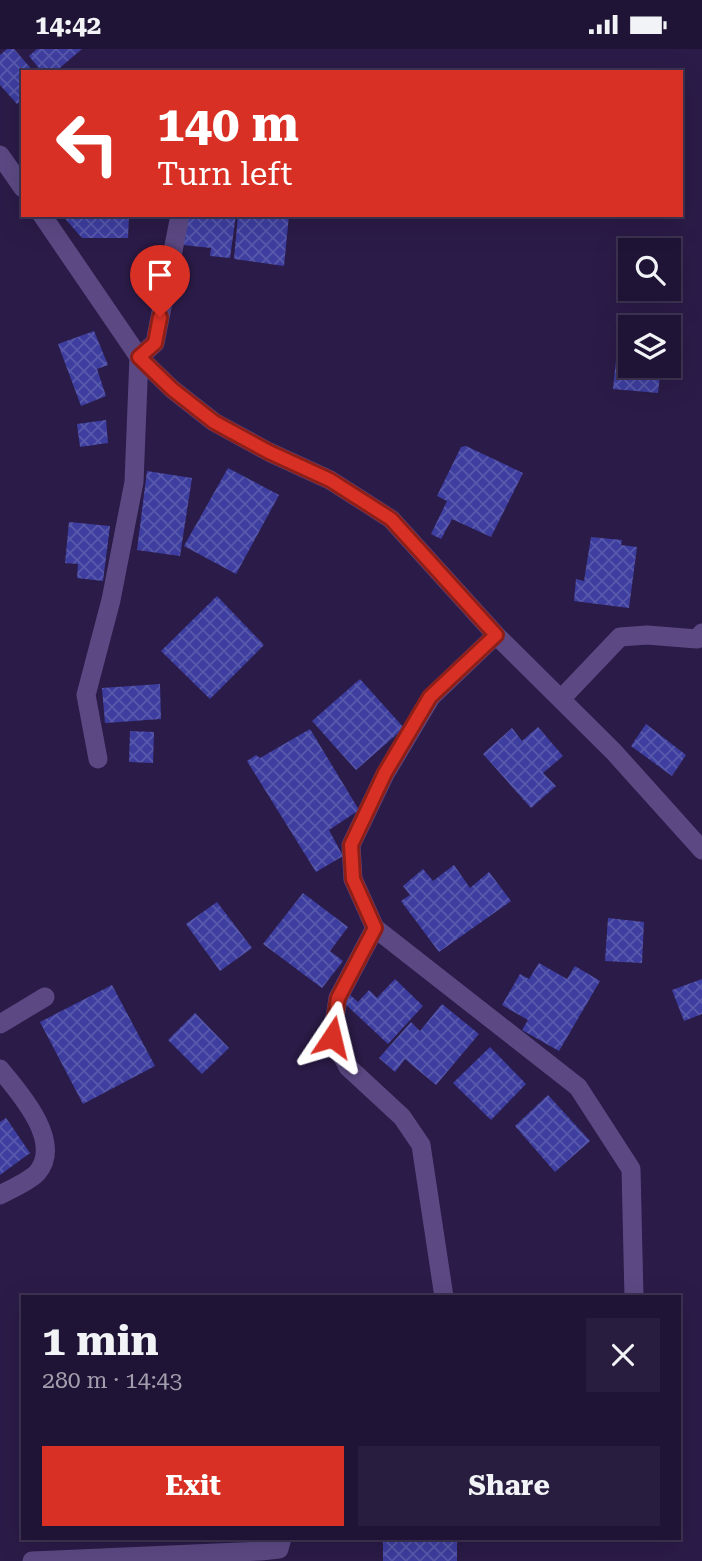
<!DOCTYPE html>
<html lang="en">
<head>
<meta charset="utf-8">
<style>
	:root { --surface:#201436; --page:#281d3e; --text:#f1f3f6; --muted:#a29ead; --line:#3d3351; --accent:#d93025 }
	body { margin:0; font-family:"Roboto Serif",serif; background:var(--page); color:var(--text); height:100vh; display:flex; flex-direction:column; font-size:26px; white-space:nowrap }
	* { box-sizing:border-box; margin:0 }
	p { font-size:23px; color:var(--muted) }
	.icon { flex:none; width:38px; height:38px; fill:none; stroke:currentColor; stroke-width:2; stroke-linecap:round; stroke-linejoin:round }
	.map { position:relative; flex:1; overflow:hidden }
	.drawer { position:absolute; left:21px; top:1246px; width:660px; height:245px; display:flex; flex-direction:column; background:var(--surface); border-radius:0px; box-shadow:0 7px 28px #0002,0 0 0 2px var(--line) }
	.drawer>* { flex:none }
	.top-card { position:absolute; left:21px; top:21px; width:662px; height:147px; border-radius:0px; box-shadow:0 7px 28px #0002,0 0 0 2px var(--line); background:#d93025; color:#fff; overflow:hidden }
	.buttons { position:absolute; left:618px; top:189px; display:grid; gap:14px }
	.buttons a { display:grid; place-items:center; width:63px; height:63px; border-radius:0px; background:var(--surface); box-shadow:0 7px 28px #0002,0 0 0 2px var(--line); font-size:35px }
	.pin { position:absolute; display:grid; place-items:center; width:60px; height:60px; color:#fff; margin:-72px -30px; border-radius:50% 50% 50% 0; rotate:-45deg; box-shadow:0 0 7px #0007 }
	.pin .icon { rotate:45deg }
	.me { position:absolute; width:77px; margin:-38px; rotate:10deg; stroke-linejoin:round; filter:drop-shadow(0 0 5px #0008) }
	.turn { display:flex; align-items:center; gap:24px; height:147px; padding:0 21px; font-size:32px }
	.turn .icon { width:91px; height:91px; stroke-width:2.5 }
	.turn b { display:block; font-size:49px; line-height:60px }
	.round { display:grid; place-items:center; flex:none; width:74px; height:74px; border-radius:0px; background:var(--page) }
	.overview { display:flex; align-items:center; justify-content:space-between; height:119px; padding:0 21px }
	h1 { font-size:42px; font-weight:700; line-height:52px }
	.primary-button { display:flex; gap:14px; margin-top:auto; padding:14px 21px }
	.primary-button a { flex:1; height:80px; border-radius:0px; background:var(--accent); color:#fff; font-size:28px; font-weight:700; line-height:80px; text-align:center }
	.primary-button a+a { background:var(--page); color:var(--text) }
	.status { display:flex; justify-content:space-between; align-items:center; height:49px; padding:0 35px; background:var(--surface); direction:ltr }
	.status svg { height:19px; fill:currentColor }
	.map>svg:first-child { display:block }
	.building { fill:url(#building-cross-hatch) }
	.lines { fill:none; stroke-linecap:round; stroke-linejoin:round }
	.minor { stroke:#5c4984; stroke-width:19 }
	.route-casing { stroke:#8d1f18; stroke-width:18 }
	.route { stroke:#d93025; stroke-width:12 }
</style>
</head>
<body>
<div class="status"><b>14:42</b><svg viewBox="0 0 49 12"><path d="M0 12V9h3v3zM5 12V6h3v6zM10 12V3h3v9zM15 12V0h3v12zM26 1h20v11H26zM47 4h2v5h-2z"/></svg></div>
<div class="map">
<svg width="702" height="1512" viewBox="0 0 702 1512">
	<defs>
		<pattern id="building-cross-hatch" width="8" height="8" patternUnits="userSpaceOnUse" patternTransform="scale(1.75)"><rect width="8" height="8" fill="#3d3e9f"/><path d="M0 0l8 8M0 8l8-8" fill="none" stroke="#5859ac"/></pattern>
	</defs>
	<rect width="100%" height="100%" fill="#2b1b48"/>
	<g class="building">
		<path d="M7 0H14L34 23H23V51L17 55 0 36V6Z"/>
		<path d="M37 0H82L55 23H42L29 7Z"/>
		<path d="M62 166H129L128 189H82Z"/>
		<path d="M197 166H236L230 209 210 207 211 199 183 196 188 167Z"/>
		<path d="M238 166H289L284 217 234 210Z"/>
		<path d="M629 274 655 276 654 278H630V317H661L658 344 613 340 617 302 624 303Z"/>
		<path d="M668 278 679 279 675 314 668 312Z"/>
		<path d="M94 282 108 316 97 320 106 347 81 357 58 295Z"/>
		<path d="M106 371 108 394 80 398 77 375Z"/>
		<path d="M466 397 523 424 491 488 452 470 441 490 431 485 447 452 437 447 461 398Z"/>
		<path d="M228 419 279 446 236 525 184 497Z"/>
		<path d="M147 422 192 429 180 507 137 501Z"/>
		<path d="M69 473 110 477 103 532 77 529 78 515 65 514Z"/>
		<path d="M591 488 622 491 621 496 637 498 629 559 574 552 576 530 584 532Z"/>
		<path d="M217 547 264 596 210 650 161 602Z"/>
		<path d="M360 630 404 679 356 721 312 672Z"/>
		<path d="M160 635 161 670 105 674 102 639Z"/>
		<path d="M646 675 686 706 672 727 631 697Z"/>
		<path d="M538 678 563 707 543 724 556 737 531 759 483 705 512 679 522 692Z"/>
		<path d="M310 680 359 761 329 781 343 807 316 823 247 712 256 706 260 709Z"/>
		<path d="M130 682 154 683 153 714 129 713Z"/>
		<path d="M454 816 470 839 489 823 511 852 439 903 401 852 410 846 403 837 423 820 433 832Z"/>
		<path d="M303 844 348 878 330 902 343 912 322 939 263 895Z"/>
		<path d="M217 853 252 899 220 922 186 875Z"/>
		<path d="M608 869 644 873 642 914 605 912Z"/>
		<path d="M539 914 567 930 575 917 600 932 559 1002 522 981 528 971 502 956 520 925 529 930Z"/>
		<path d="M395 930 423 957 388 995 342 952 350 946 358 953 369 941 377 949Z"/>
		<path d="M702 930V965L684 972 672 941Z"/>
		<path d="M112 936 155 1017 83 1055 40 973Z"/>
		<path d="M442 955 479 985 436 1036 405 1010 395 1023 379 1009 411 973 420 982Z"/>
		<path d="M195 964 229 999 202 1025 168 991Z"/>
		<path d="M490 998 526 1035 491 1071 453 1034Z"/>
		<path d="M548 1046 590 1092 555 1123 515 1077Z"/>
		<path d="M6 1069 30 1104 0 1126V1073Z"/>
		<rect x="383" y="1489" width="74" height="23"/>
	</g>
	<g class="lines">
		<g class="minor">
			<path d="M0 106 23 139"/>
			<path d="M42 166 139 308 172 340 214 373 269 403 330 431 391 470 496 586 614 703 702 801"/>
			<path d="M496 586 431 648 385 725 351 796 353 830 375 879 578 1038 631 1120 634 1248"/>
			<path d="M561 650 620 588 647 586 697 590 702 584"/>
			<path d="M98 710 86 646 111 551 134 433 139 308 155 294 180 166"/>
			<path d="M375 879 338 949 332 988 348 1018 402 1068 421 1096 444 1248"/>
			<path d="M0 975 45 948"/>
			<path d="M0 1020C19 1043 64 1093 37 1124 28 1133 11 1140 0 1146"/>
			<path d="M32 1512 261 1502 279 1500 282 1489"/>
		</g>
	</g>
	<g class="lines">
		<g class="route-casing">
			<path id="route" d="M160 268 155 294 139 308 172 340 214 373 269 403 330 431 391 470 496 586 430 648 385 724 351 796 353 830 375 879 338 949 332 988"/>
		</g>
		<use href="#route" class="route"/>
	</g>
</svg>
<div class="buttons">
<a><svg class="icon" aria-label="search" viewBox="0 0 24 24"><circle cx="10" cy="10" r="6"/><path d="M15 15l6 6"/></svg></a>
<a><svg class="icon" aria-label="layers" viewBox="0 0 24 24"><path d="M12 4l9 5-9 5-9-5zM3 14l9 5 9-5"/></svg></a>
</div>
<div class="pin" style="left:160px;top:268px;background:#d93025"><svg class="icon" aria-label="arrive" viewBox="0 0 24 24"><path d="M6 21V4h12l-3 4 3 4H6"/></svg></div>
<svg class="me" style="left:332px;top:988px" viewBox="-20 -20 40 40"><path d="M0-17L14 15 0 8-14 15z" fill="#d93025" stroke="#fff" stroke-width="4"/></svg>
<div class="top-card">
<div class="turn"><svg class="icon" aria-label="left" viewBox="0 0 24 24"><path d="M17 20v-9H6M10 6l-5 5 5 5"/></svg><div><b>140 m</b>Turn left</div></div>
</div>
<section class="drawer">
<div class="overview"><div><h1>1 min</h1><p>280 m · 14:43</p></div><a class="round"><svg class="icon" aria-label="close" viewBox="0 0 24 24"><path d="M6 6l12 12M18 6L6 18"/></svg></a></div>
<div class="primary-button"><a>Exit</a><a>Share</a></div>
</section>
</div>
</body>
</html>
